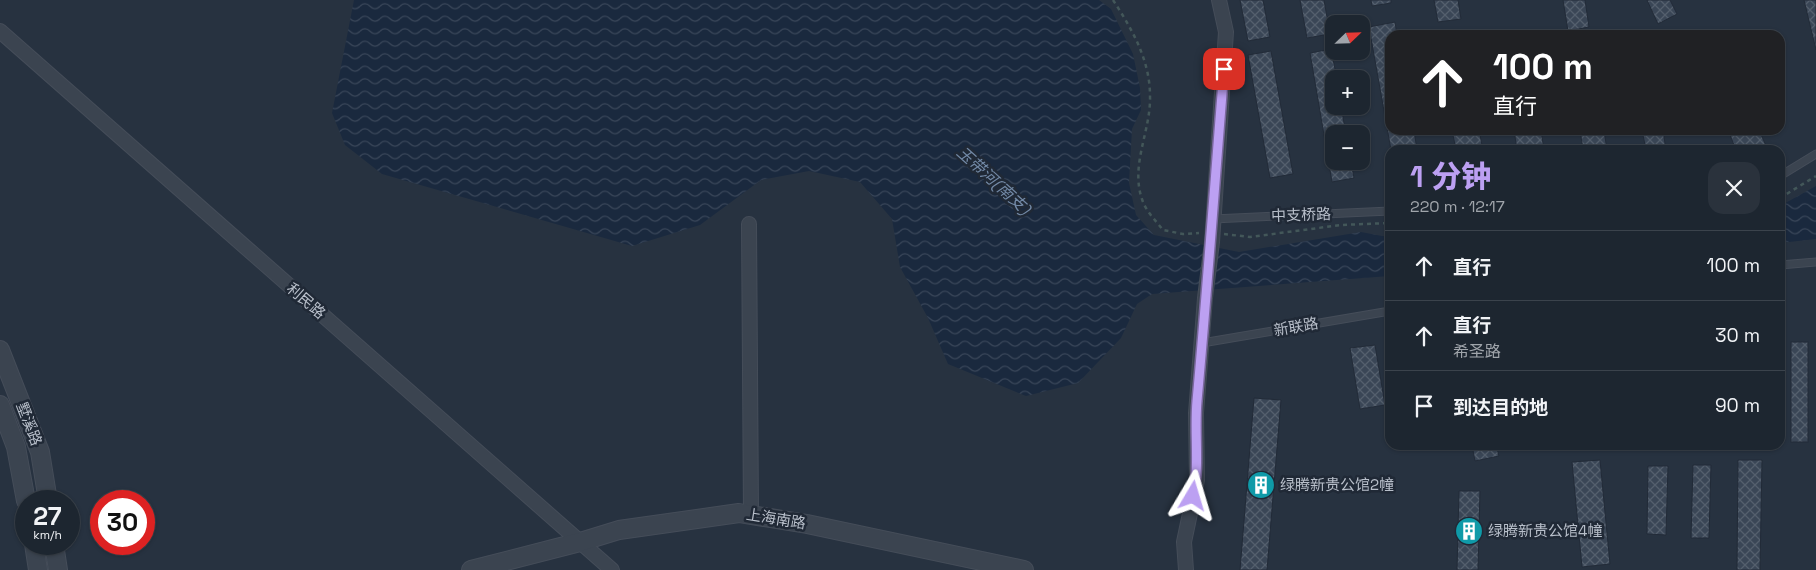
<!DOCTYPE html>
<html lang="zh">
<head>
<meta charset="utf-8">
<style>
	:root { --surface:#1d2630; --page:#2a323c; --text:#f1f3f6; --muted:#a0a5ab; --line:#3b434c; --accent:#bca0f2 }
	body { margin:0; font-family:"Space Grotesk","Noto Sans SC",sans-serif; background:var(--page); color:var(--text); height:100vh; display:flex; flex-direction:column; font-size:19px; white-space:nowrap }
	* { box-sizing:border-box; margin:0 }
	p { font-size:16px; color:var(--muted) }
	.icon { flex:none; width:28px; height:28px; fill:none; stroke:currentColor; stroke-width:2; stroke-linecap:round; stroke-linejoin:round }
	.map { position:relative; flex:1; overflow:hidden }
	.panel { position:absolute; left:1385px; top:145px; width:400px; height:305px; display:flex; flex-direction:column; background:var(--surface); border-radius:15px; box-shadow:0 1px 4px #0004,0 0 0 1px var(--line) }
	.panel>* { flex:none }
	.hud { position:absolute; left:1385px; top:30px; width:400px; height:105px; border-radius:15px; box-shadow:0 1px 4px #0004,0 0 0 1px var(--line); background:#202124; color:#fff; overflow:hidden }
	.needle { width:32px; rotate:67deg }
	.buttons { position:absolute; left:1325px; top:15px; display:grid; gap:10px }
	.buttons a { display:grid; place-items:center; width:45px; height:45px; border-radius:10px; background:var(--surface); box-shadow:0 1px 4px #0004,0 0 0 1px var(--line); font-size:25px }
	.speed { position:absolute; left:15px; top:490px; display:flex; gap:10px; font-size:25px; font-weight:700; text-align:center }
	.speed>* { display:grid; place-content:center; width:65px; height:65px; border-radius:50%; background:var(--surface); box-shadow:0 1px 4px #0004,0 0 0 1px var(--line); line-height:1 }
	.speed small { font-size:12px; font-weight:400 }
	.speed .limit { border:8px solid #d22; background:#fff; color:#111 }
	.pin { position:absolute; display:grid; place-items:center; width:42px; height:42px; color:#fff; margin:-21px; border-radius:10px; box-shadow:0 2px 8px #0006 }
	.me { position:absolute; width:55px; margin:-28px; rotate:7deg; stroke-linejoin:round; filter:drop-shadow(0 0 4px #0008) }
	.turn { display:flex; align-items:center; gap:18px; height:105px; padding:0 25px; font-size:22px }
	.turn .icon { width:65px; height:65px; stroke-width:2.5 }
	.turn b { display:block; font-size:35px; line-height:42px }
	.round { display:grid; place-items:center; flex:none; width:52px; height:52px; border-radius:15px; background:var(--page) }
	.overview { display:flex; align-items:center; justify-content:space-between; height:85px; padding:0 25px }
	h1 { font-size:30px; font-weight:800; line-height:38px; color:var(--accent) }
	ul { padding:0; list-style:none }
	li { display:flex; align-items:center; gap:15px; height:70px; padding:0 25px; border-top:1px solid var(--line) }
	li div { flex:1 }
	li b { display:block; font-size:19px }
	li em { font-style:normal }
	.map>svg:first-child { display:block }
	.water { fill:url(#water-waves) }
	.building { fill:url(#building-cross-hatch); stroke:#222b38 }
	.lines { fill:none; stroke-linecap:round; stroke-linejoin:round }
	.service-casing { stroke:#454d59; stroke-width:9 }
	.minor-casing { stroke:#454d59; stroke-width:16 }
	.tertiary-casing { stroke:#454d59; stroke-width:20 }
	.path { stroke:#435759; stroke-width:2.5; stroke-dasharray:4 4; stroke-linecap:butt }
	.service { stroke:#3b4450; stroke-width:7 }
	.minor { stroke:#3b4450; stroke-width:14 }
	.tertiary { stroke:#3b4450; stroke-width:18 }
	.route-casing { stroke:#7a689d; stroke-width:12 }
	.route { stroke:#bca0f2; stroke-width:9 }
	.labels { text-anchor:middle; stroke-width:5; stroke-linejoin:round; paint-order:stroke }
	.street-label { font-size:15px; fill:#b8bfca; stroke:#202936 }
	.poi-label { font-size:15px; fill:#b8bfca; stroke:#202936; text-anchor:start }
	.water-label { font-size:16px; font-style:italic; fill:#738aa7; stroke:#202936 }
</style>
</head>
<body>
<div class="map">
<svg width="1816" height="570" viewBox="0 0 1816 570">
	<defs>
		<pattern id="water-waves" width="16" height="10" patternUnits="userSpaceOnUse" patternTransform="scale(1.25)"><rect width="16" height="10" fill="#1a293e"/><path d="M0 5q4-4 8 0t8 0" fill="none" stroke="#394659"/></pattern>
		<pattern id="building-cross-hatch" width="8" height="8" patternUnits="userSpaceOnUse" patternTransform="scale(1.25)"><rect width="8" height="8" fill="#3a4656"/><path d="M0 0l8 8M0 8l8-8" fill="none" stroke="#545f6d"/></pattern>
	</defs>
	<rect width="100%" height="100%" fill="#273240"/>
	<g class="water">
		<path d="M354 0H1099L1111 9 1133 54 1140 88 1141 110 1132 129 1129 183 1136 215 1154 235 1239 252 1361 232 1382 236H1390V276L1152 294 1137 304 1121 338 1078 383 1026 396 948 364 928 318 900 267 892 219 860 182 809 171 761 180 700 225 632 246 382 174 345 145 332 113Z"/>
		<path d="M1816 186V239L1780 243V206Z"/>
	</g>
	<g class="building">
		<path d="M1240 0H1263L1270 37 1248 41Z"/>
		<path d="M1300 0H1324L1330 34 1307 38Z"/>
		<path d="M1371 0H1391V3L1372 6Z"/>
		<path d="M1434 0H1458L1461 19 1438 22Z"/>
		<path d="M1563 0H1585L1589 27 1568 31Z"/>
		<path d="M1647 0H1670L1677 14 1658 24Z"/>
		<path d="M1804 0H1816V50Z"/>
		<path d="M1395 22 1397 35H1390V130H1414L1417 150H1391L1369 27Z"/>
		<path d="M1331 49 1337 79H1334V106H1341L1346 134H1334V161H1351L1354 178 1332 182 1310 53Z"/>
		<path d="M1271 51 1293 174 1270 178 1248 55Z"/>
		<path d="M1452 130H1479L1483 150H1456Z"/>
		<path d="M1514 130H1541L1544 150H1517Z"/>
		<path d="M1580 130H1604L1607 150H1583Z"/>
		<path d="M1642 130H1663L1666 150H1646Z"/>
		<path d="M1728 130H1759L1768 150H1736Z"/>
		<rect x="1791" y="342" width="17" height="100"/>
		<path d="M1375 345 1385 405 1360 409 1350 348Z"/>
		<path d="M1254 398 1281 400 1267 570H1240Z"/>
		<path d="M1472 445H1496L1499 456 1475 461Z"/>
		<path d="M1600 460 1610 564 1582 567 1572 462Z"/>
		<path d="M1738 460H1762L1760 570H1737Z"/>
		<path d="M1693 465H1711L1709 538H1691Z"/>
		<path d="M1648 466H1668L1666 535 1647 534Z"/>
		<path d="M1459 491H1480L1478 570H1457Z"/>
	</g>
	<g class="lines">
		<g class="service-casing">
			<g id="service">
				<path d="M1780 176 1816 154"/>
				<path d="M1213 219 1390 211"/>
				<path d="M1780 265 1816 262"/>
				<path d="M1202 343 1390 311"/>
			</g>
		</g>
		<g class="minor-casing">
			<g id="minor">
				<path d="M0 31 612 570"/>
				<path d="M749 224 751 515"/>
				<path d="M1186 570 1184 542 1197 480 1196 413 1205 298 1212 242 1226 32 1219 0"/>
			</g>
		</g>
		<g class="tertiary-casing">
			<g id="tertiary">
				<path d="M0 350 40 452 48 501"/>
				<path d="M0 405 16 447 26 501"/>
				<path d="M34 544 38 570"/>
				<path d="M54 544 58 570"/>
				<path d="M471 570 580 542 619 530 739 513 807 524 1024 570"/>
			</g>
		</g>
		<g class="path">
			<path d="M1113 0C1132 29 1150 60 1150 96 1151 132 1129 166 1143 202 1147 212 1156 221 1163 230L1183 234 1199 233"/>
			<path d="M1780 198 1816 176"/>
			<path d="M1224 234 1250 237 1341 225 1390 223"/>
		</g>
		<use href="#service" class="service"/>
		<use href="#minor" class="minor"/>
		<use href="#tertiary" class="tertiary"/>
	</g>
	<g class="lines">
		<g class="route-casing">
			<path id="route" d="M1193 496C1200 465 1194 433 1197 401 1207 291 1215 180 1224 69"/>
		</g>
		<use href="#route" class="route"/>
	</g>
	<defs>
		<g id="building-disc" transform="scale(1.4375)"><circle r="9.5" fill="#0f9aa8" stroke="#202936"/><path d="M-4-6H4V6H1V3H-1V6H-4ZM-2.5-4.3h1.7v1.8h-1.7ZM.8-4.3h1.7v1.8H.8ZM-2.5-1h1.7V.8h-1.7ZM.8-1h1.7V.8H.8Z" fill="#fff"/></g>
	</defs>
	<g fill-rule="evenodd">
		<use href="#building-disc" x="1261" y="485"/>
		<use href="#building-disc" x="1469" y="531"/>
	</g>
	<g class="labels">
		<g class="street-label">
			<text transform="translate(1301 215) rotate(-2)" y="5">中支桥路</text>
			<text transform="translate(306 301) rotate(41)" y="5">利民路</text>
			<text transform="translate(1296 327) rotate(-10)" y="5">新联路</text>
			<text transform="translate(29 424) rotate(69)" y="5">墅溪路</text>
			<text transform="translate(776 519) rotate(9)" y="5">上海南路</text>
		</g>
		<g class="poi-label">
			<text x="1280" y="490">绿腾新贵公馆2幢</text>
			<text x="1488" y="536">绿腾新贵公馆4幢</text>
		</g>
		<g class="water-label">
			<text transform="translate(994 180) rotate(42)" y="6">玉带河(南支)</text>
		</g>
	</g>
</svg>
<div class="buttons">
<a><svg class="needle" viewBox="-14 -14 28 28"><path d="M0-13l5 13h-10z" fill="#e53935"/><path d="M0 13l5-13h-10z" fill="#a0a5ab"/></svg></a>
<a>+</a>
<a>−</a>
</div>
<div class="speed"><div>27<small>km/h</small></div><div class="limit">30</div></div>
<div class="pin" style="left:1224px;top:69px;background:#d93025"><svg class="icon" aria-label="arrive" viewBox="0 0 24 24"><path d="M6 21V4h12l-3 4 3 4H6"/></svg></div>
<svg class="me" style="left:1193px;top:496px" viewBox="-20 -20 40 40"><path d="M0-17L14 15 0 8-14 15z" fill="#bca0f2" stroke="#fff" stroke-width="4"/></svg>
<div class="hud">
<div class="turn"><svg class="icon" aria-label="ahead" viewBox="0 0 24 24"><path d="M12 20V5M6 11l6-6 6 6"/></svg><div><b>100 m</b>直行</div></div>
</div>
<section class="panel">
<div class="overview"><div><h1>1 分钟</h1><p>220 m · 12:17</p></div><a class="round"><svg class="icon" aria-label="close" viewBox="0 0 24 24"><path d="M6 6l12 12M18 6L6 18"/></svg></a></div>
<ul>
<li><svg class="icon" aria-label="ahead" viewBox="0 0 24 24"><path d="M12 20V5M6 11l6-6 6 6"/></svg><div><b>直行</b></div><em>100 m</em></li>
<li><svg class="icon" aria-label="ahead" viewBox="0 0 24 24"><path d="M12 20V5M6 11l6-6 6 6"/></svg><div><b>直行</b><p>希圣路</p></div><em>30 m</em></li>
<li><svg class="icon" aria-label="arrive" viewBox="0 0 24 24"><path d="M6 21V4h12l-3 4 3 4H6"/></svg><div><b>到达目的地</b></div><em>90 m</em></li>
</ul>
</section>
</div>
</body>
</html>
